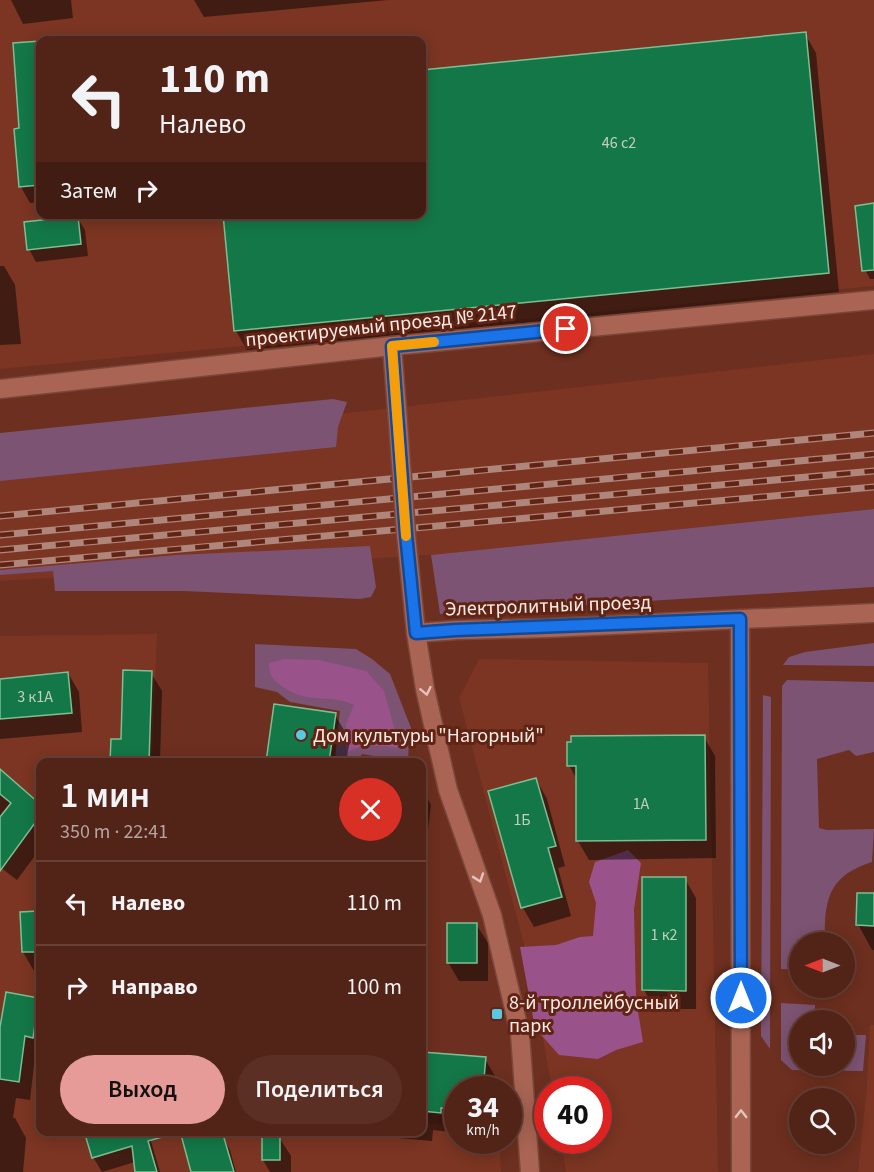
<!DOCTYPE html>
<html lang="ru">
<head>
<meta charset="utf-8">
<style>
	:root { --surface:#522317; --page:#5c2f24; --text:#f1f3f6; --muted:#b5a4a1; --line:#684036; --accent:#e69b98 }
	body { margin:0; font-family:"Source Sans 3",sans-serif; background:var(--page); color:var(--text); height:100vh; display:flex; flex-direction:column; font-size:22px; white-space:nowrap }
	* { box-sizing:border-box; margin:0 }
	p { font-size:20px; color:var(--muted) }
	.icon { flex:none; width:33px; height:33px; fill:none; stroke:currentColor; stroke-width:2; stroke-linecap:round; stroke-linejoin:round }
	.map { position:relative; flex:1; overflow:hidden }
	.side { position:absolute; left:36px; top:758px; width:390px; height:378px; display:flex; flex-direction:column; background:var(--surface); border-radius:12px; box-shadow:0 3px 15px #0003,0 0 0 2px var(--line) }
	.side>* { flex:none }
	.banner { position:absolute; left:36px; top:36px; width:390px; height:183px; border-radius:12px; box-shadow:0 3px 15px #0003,0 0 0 2px var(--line); background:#522317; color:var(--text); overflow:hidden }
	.needle { width:39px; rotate:270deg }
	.buttons { position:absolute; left:789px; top:932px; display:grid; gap:12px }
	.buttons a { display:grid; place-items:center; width:66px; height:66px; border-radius:50%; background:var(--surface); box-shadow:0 3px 15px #0003,0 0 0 2px var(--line); font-size:30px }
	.speed { position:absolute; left:444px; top:1076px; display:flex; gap:12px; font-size:30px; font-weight:700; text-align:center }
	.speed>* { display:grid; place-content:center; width:78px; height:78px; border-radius:50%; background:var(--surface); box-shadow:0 3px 15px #0003,0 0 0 2px var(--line); line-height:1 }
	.speed small { font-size:15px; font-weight:400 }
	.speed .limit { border:9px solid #d22; background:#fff; color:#111 }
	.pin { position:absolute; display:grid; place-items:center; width:51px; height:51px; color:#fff; margin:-26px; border:3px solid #fff; border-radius:50%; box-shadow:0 2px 6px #0007 }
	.me { position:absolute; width:66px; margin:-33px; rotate:0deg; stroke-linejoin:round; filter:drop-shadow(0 0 4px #0008) }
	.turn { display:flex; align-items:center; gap:21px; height:126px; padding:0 24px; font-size:27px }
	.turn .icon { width:78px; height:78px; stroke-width:2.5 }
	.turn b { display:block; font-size:42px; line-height:51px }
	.then { display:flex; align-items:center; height:57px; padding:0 24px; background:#0003; gap:12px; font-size:22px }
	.round { display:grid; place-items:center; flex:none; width:63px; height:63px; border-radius:32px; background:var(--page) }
	.head { display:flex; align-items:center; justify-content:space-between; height:102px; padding:0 24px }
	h1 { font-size:36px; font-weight:600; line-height:45px }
	.primary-button { display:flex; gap:12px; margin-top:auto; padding:12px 24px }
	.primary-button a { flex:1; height:69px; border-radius:36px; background:var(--accent); color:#111; font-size:24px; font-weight:600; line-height:69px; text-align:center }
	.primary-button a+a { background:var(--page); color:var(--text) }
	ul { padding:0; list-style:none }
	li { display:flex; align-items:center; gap:18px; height:84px; padding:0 24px; border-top:2px solid var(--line) }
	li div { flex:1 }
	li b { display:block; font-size:22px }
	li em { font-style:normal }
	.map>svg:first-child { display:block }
	.built { fill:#7b3522; fill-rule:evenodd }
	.green { fill:#7c5372 }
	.forest { fill:#99538a }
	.shadow { fill:#0007 }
	.building { fill:#147747; stroke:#7cbf94; stroke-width:1.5 }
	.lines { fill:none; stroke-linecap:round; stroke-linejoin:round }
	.minor-casing { stroke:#79473a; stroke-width:21 }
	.minor { stroke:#a96453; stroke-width:18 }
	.rail-casing { stroke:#af867b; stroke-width:7 }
	.rail { stroke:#612414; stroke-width:4.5; stroke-dasharray:14; stroke-linecap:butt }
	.minor-bridge-casing { stroke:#79473a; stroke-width:21; stroke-linecap:butt }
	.minor-bridge { stroke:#a96453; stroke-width:18 }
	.oneway { stroke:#e3c3bb }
	.route-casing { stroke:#114b97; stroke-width:15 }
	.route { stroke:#1a73e8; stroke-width:10 }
	.slow { stroke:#f59e0b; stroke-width:10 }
	.poi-dot { fill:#58c9e3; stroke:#612414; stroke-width:2 }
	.labels { text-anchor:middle; stroke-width:6; stroke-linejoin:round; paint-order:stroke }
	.number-label { font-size:16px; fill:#c2cfbf }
	.street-label { font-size:20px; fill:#fcece7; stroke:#612414 }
	.poi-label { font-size:20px; fill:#fcece7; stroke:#612414; text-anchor:start }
</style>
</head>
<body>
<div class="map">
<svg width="874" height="1172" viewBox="0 0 874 1172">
	<rect width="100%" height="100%" fill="#6d2f1f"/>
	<g class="built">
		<path d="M0 0H874V286L0 369ZM40 40H422V214H40Z"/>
		<path d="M874 354V509L431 555 0 581V452Z"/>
		<path d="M157 634 152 762H40V1131H422V1123L457 1125 458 1140H499L501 1172H0V636Z"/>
		<path d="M479 659 708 663 718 1172H566L561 1140H598V1089H552L530 967 459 698Z"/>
		<path d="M870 1025H874V1172H858L867 1087Z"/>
	</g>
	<g class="green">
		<path d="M333 399 347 402 338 427 336 447 0 481V433Z"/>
		<path d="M874 509V587L440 614 431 555Z"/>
		<path d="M370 546 376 587 371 597 360 599 183 591H55L53 571 0 575V570L177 555Z"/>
		<path d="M874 643V666L783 665 789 657 805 652Z"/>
		<path d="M255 644 356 649 372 659 390 674 413 733 409 738 408 762 362 754 358 762 335 759 340 711 290 702 277 692 255 687Z"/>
		<path d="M787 680 874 682V752L856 756 849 750 817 759 819 828 827 830 874 829 872 862C828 876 824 900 825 942H800L799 970 781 969 782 686Z"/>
		<path d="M763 695 771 697 770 1049 761 1036Z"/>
		<path d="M781 1003 815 1005V1020H800V1065H844L845 1035H866L863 1071 792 1070 781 1060Z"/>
	</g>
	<g class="forest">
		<path d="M284 659 319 660 366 671 384 691 396 735 397 748C379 745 363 743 346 753V724L354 705C331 693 306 705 282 686 272 679 269 675 269 663Z"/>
		<path d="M628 850 641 863 634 909 636 999 643 1042 616 1050 598 1059 559 1055 535 1028 520 947 556 945 580 937 593 936 596 903 589 882 595 862Z"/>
	</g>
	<g class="shadow">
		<path d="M11 0H71L73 18 23 24Z"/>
		<path d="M194 0H388L204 17Z"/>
		<path d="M805 34 816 53 839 292 247 350 236 331 422 214V71Z"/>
		<path d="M40 42V202L30 203 21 187V129L15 44Z"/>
		<path d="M874 205V279H870L863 266Z"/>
		<path d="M77 217 85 230 88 256 36 262 29 249Z"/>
		<path d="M0 266H4L15 285 21 344 0 345Z"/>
		<path d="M68 673 79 692 82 732 0 739V680Z"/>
		<path d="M151 673 162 691 160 762H112Z"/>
		<path d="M335 715 350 740 346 762H262V759H267Z"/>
		<path d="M704 737 715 756 716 858 589 860 578 841 577 780 569 765Z"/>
		<path d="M0 771 40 806V849L17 880 0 867Z"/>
		<path d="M536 779 547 799 565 866 558 868 571 916 534 927 523 908 490 792Z"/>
		<path d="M422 788 431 805 422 876Z"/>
		<path d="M685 879 696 898V1009H655L644 990Z"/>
		<path d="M874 895V950H872L858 924Z"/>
		<path d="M38 913 40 918V971H34L23 952 22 914Z"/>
		<path d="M476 924 488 943V981H459L448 962Z"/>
		<path d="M40 1004V1024L39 1020 30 1100 16 1098 13 1118H15L26 1138 23 1172H0V1036L33 1006Z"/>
		<path d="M422 1046 426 1053 485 1059 496 1078 495 1089H458V1127H452L451 1132 433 1130 432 1141 376 1136 373 1131H422Z"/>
		<path d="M86 1131H148L160 1172H136L135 1162 102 1172 93 1157Z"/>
		<path d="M182 1131H215L223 1137 230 1150 236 1172H193Z"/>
		<path d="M279 1137 291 1156V1172H270L263 1160Z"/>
	</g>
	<g class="building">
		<path d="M806 32 829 273 234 331 223 214H422V70Z"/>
		<path d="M40 41V185L19 187 14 129 19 128 13 43Z"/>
		<path d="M874 203V270L862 271 855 206Z"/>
		<path d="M78 216 81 244 27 250 24 222Z"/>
		<path d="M123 670 152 671 149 762H110L111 739H121Z"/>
		<path d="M68 672 72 713 0 719V679Z"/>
		<path d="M274 704 336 713 329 762H266Z"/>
		<path d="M705 735 706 840 576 841V766H567V742H571V736Z"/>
		<path d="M0 769 40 804V816L0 871V817L11 803 0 794Z"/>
		<path d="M536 778 556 846 548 848 562 897 521 908 488 791Z"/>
		<path d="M642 877H686V991L642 990Z"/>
		<path d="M857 893H874V926L856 925Z"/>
		<path d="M38 911 40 952H22L20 912Z"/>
		<rect x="447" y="923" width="30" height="40"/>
		<path d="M6 992 39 998 33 1038 25 1036 19 1082 0 1079V1027Z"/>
		<path d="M422 1052 486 1057 483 1089H458V1109L441 1108V1113L422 1111Z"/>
		<path d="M84 1131H165L166 1136 148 1141 157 1172H135L132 1146 92 1158Z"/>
		<path d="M180 1131H222L234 1172H191Z"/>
		<rect x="262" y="1135" width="18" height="25"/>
	</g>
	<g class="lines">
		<g class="minor-casing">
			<g id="minor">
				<path d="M392 346 398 422"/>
				<path d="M0 389 392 346 874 300"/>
				<path d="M406 534 416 633 425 689 448 790 492 915 520 1034 530 1172"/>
				<path d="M740 619 741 1172"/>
				<path d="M416 633 457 630 549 628 874 613"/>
			</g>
		</g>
		<use href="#minor" class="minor"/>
		<g class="rail-casing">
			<g id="rail">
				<path d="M0 516 874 433"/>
				<path d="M0 535 874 454"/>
				<path d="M0 550 874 471"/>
				<path d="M0 565 874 487"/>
			</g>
		</g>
		<use href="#rail" class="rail"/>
		<g class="minor-bridge-casing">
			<path id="minor-bridge" d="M398 422 406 534"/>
		</g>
		<use href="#minor-bridge" class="minor-bridge"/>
	</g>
	<defs><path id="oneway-chevron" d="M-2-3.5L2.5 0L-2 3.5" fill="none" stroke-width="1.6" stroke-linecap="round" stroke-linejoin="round" transform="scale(1.5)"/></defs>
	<g class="oneway">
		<use href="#oneway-chevron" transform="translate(426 691) rotate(78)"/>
		<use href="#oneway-chevron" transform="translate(479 878) rotate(71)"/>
		<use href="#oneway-chevron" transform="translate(741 1114) rotate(-90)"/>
	</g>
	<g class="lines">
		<g class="route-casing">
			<path id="route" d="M566 329 392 346 406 534 416 633 456 630 740 619 741 998"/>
		</g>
		<use href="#route" class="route"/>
		<path class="slow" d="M406 536 392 346 434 342"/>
	</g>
	<g class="poi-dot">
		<circle cx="301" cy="735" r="6"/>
		<rect x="491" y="1008" width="12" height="12" rx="3"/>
	</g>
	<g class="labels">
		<g class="number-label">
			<text x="619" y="148">46 с2</text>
			<text x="35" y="702">3 к1А</text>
			<text x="641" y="809">1А</text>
			<text x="522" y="825">1Б</text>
			<text x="664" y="940">1 к2</text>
		</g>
		<g class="street-label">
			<text transform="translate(381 325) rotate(-6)" y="7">проектируемый проезд № 2147</text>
			<text transform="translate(548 605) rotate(-2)" y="7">Электролитный проезд</text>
		</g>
		<g class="poi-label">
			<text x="313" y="742">Дом культуры "Нагорный"</text>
			<text x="509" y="1009">8-й троллейбусный<tspan x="509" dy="23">парк</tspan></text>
		</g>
	</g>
</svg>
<div class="buttons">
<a><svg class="needle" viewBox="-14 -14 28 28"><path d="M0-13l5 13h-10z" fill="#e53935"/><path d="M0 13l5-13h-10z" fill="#b5a4a1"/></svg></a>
<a><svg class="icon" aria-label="sound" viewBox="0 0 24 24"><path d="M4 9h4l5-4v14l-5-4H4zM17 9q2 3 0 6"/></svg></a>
<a><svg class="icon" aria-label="search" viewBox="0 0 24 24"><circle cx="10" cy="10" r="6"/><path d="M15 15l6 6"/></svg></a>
</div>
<div class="speed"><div>34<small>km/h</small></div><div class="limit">40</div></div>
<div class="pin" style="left:566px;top:329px;background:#d93025"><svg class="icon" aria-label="arrive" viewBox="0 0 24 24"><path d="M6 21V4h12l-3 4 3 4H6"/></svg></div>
<svg class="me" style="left:741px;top:998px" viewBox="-20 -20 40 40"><circle r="17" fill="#1a73e8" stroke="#fff" stroke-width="3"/><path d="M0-11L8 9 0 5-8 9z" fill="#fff"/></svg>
<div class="banner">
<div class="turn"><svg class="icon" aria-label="left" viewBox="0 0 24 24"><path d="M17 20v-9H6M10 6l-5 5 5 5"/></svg><div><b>110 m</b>Налево</div></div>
<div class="then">Затем<svg class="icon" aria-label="right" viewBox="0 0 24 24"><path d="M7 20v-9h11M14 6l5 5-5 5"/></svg></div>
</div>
<section class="side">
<div class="head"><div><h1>1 мин</h1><p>350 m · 22:41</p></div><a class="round" style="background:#d93025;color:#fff"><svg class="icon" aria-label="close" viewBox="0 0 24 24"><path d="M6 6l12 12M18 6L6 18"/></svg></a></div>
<ul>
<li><svg class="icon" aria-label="left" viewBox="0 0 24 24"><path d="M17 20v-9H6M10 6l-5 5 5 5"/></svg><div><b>Налево</b></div><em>110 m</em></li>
<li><svg class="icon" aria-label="right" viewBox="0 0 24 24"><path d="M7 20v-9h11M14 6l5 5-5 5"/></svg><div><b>Направо</b></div><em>100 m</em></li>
</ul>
<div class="primary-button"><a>Выход</a><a>Поделиться</a></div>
</section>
</div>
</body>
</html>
